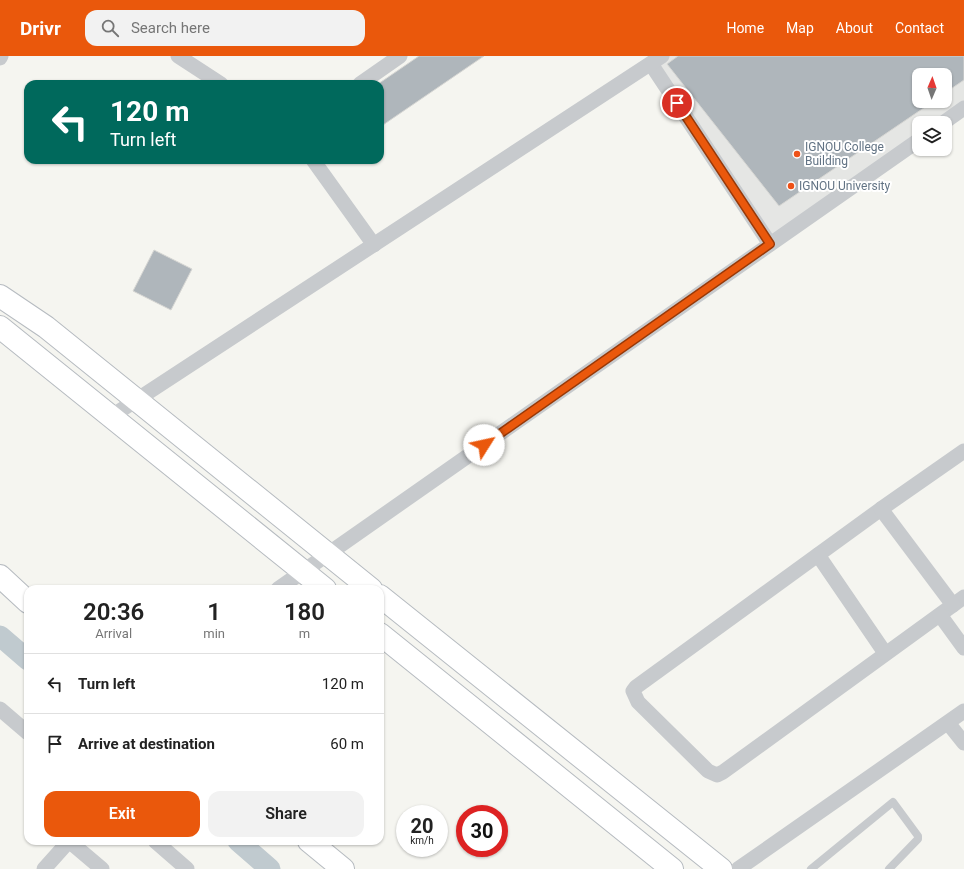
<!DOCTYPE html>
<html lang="en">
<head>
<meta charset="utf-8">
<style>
	:root { --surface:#fff; --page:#f2f2f2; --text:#222; --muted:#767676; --line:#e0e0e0; --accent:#ea580c }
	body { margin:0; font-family:Roboto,sans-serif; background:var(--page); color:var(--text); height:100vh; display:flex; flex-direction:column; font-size:15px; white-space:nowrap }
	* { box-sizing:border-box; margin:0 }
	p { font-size:13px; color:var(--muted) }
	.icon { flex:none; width:22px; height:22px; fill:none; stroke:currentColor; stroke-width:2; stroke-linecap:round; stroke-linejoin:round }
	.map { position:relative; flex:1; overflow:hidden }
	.side { position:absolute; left:24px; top:529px; width:360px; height:260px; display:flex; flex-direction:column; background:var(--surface); border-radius:12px; box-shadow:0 1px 3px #0004 }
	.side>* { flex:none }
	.top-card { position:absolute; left:24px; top:24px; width:360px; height:84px; border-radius:12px; box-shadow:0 1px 3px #0004; background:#00695c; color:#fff; overflow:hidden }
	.needle { width:26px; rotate:2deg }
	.buttons { position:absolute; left:912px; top:12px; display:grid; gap:8px }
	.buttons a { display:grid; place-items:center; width:40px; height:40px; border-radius:8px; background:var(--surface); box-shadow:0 1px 3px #0004; font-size:20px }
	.speed { position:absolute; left:396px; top:749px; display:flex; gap:8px; font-size:20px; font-weight:700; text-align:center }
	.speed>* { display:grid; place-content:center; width:52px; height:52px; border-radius:50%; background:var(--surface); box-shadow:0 1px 3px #0004; line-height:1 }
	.speed small { font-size:10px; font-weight:400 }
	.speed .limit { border:6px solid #d22; background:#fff; color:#111 }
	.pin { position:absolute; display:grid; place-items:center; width:34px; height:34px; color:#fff; margin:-17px; border:2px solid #fff; border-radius:50%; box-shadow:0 1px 4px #0007 }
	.me { position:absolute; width:44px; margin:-22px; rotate:55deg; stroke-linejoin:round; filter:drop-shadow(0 0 3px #0008) }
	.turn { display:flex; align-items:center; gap:14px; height:84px; padding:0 20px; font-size:18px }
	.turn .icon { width:52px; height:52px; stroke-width:2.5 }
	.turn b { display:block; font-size:28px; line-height:34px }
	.eta { display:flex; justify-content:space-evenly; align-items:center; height:68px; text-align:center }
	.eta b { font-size:24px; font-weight:600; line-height:28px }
	.button { display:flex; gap:8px; margin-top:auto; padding:8px 20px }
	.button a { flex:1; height:46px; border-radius:12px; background:var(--accent); color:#fff; font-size:16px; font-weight:600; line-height:46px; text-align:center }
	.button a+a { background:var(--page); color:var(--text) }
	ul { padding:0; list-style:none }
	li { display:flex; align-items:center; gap:12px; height:60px; padding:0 20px; border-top:1px solid var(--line) }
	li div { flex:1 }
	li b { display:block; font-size:15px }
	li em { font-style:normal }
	header { display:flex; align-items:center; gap:24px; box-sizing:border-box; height:56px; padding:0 20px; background:var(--accent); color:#fff }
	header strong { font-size:19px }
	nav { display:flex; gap:22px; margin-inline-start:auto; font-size:14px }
	.search { width:280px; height:36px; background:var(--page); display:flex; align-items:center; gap:10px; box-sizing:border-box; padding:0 14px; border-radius:12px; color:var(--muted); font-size:15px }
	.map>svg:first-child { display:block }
	.built { fill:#e5e6e4; fill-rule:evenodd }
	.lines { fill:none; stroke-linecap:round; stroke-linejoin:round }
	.canal { stroke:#c0cacf; stroke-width:21 }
	.building { fill:#afb6bb; stroke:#d6d6d3 }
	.secondary-casing { stroke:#b6bbc0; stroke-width:24 }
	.lane { stroke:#c7cacd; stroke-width:8 }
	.street { stroke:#c7cacd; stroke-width:15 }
	.secondary { stroke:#fff; stroke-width:22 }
	.route-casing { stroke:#983908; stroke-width:10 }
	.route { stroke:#ea580c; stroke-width:7 }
	.poi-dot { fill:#ee5117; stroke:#fff; stroke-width:1.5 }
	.labels { text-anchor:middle; stroke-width:4; stroke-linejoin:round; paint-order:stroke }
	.poi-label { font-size:12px; fill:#627384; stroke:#fff; text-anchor:start }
</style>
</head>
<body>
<header>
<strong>Drivr</strong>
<div class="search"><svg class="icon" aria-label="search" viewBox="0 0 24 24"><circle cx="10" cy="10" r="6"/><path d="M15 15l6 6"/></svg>Search here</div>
<nav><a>Home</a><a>Map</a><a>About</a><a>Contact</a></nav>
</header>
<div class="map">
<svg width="964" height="813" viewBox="0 0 964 813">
	<rect width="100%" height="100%" fill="#f5f5f0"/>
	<path class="built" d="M666 0H964V46L935 67H919V78L772 182 655 9ZM919 19H945V45H919Z"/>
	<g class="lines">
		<g class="canal">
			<path d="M0 580 28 604"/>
			<path d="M238 785 270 813"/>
		</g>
	</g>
	<g class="building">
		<path d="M419 0H484L380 71V28H378Z"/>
		<path d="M678 0H964V24L945 37V19H919V45H934L779 150 667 8Z"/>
		<path d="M154 194 192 213 171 254 133 235Z"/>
	</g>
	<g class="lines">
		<g class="secondary-casing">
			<g id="secondary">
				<path d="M0 240 46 271 371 533"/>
				<path d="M0 271 325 533"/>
				<path d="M0 520 28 546"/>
				<path d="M380 540 721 813"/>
				<path d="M380 578 672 813"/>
				<path d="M309 785 343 813"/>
			</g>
		</g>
		<path class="lane" d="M811 813 893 746 918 780V783L889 813"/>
		<g class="street">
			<path d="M178 0 221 28"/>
			<path d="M0 2 1 0"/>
			<path d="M651 8 770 188"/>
			<path d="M360 28 400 0"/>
			<path d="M943 67 964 52"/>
			<path d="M313 104 374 189"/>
			<path d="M112 360 662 0"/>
			<path d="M881 453 636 631 633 635 638 646 708 715 717 719 723 716 964 541"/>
			<path d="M818 499 885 597"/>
			<path d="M278 533 919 84"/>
			<path d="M953 549 881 453 964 395"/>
			<path d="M940 559 964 592"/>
			<path d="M0 653 28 677"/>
			<path d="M948 667 964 687"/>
			<path d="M69 785 102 813"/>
			<path d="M155 785 187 813"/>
			<path d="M44 813 69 785"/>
			<path d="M738 813 964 655"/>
		</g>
		<use href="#secondary" class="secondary"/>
	</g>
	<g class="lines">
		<g class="route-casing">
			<path id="route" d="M484 389 770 188 677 47"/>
		</g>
		<use href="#route" class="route"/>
	</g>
	<g class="poi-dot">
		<circle cx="797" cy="98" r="4"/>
		<circle cx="791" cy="130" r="4"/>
	</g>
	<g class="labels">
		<g class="poi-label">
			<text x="805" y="95">IGNOU College<tspan x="805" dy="14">Building</tspan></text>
			<text x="799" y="134">IGNOU University</text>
		</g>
	</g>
</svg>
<div class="buttons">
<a><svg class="needle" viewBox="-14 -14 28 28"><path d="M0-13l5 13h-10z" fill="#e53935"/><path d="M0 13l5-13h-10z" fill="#767676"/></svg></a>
<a><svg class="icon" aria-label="layers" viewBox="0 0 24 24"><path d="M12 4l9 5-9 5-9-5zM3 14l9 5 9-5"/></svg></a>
</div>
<div class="speed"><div>20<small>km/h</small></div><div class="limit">30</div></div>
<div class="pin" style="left:677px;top:47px;background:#d93025"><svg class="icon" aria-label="arrive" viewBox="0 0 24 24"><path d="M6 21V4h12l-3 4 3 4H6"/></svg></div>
<svg class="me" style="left:484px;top:389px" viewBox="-20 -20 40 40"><circle r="19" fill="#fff"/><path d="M0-13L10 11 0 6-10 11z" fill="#ea580c"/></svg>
<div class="top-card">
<div class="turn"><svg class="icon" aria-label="left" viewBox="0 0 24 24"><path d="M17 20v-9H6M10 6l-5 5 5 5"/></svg><div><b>120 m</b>Turn left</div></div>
</div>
<section class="side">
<div class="eta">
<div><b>20:36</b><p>Arrival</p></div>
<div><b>1</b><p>min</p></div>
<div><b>180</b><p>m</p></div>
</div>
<ul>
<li><svg class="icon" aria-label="left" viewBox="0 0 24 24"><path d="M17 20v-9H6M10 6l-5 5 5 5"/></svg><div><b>Turn left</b></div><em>120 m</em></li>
<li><svg class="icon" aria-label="arrive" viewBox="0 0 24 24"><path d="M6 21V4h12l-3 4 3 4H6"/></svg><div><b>Arrive at destination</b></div><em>60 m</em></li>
</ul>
<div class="button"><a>Exit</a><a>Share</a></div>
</section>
</div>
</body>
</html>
